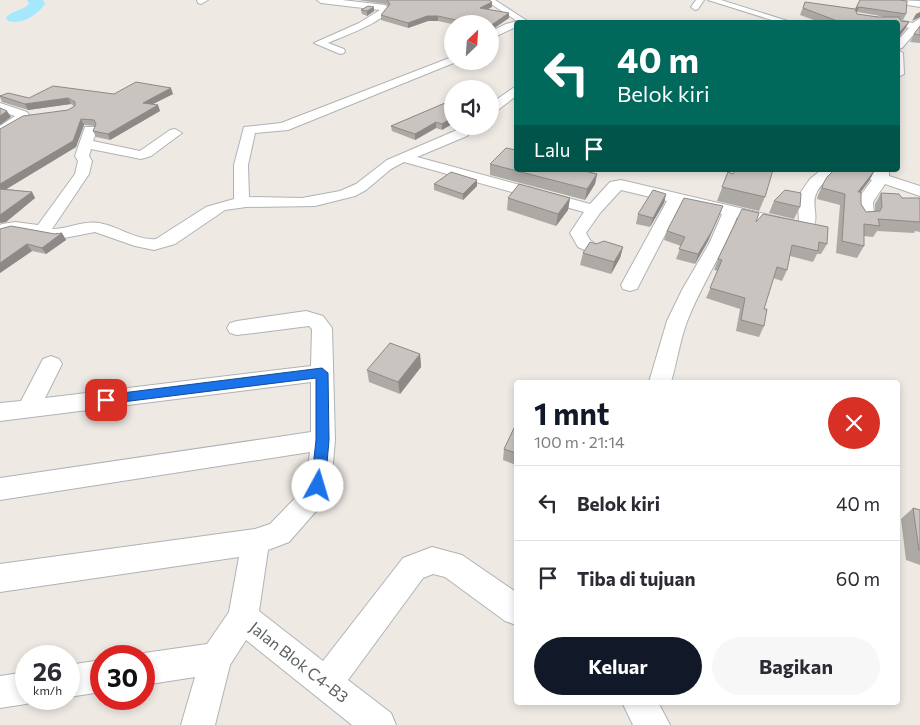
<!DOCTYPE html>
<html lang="id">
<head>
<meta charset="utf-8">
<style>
	:root { --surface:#fff; --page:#f7f7f7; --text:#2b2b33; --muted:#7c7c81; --line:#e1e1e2; --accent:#111827 }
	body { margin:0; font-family:Commissioner,sans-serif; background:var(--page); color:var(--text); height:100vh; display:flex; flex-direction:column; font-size:19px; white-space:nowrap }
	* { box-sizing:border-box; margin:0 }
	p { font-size:16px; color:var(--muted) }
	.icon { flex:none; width:28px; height:28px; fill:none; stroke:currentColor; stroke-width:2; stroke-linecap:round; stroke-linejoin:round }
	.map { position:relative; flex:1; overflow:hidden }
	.sheet { position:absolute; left:514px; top:380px; width:386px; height:325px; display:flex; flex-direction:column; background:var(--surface); border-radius:5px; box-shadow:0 2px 8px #0003 }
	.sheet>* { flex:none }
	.hud { position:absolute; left:514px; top:20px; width:386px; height:152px; border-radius:5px; box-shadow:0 2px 8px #0003; background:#00695c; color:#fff; overflow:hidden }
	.needle { width:32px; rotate:25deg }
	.tools { position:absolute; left:444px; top:15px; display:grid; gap:10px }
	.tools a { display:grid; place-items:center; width:55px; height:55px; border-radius:50%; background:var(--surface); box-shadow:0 2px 8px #0003; font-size:25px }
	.speed { position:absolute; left:15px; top:645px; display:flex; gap:10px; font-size:25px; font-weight:700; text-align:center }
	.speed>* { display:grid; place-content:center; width:65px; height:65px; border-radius:50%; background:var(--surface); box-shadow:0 2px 8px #0003; line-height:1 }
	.speed small { font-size:12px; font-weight:400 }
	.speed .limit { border:8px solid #d22; background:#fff; color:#111 }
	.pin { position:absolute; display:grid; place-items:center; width:42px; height:42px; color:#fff; margin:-21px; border-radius:10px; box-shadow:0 2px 8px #0006 }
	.me { position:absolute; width:55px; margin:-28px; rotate:6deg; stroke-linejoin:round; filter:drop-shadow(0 0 4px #0008) }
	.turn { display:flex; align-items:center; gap:18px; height:105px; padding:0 20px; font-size:22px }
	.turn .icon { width:65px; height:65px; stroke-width:2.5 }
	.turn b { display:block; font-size:35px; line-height:42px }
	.then { display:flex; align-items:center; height:48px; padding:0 20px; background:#0003; gap:10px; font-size:19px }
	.round { display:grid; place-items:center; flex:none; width:52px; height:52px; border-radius:26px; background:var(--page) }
	.headline { display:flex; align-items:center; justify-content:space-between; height:85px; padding:0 20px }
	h1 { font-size:30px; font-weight:700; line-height:38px; color:var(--accent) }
	.button { display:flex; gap:10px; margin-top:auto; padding:10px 20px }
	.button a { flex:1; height:58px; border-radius:30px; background:var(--accent); color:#fff; font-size:20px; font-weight:700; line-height:58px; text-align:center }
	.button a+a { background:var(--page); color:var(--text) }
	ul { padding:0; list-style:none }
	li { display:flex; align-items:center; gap:15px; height:75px; padding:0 20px; border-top:1px solid var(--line) }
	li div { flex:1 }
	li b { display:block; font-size:19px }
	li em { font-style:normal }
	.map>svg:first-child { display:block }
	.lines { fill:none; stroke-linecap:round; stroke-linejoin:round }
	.river { fill:#a5e7fc; fill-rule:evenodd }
	.minor-casing { stroke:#afb3b6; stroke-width:2 }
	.minor { fill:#fff; fill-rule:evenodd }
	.wall { fill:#ada9a5; fill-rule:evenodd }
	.shaded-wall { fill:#8d8986 }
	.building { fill:#c9c4c0; stroke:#8d8986 }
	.route { fill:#1a73e8; stroke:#114b97 }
	.labels { text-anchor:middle; stroke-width:4; stroke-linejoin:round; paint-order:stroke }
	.near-street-label { font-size:16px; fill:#5c6164; stroke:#fff }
</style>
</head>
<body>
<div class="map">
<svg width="920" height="725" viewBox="0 0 920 725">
	<rect width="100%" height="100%" fill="#eee9e3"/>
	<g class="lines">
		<path class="river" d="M27 0H43L45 4C37 15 22 25 8 21L6 18C11 10 23 11 29 4Z"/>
		<g class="minor-casing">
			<g id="minor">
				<path d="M197 0H208L201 4 198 3Z"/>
				<path d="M317 0H342L385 5 389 8C386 22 341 37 328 43L344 49 345 51 344 53 340 54 314 43 359 23 380 10 321 3Z"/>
				<path d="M485 0H495L529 22H516V27L490 39V32L506 24 517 21Z"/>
				<path d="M696 0H704L698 9 695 10 691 7Z"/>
				<path d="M708 0H721L791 22H778Z"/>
				<path d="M892 0 920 1V7L896 3Z"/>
				<path d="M879 16 913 23 920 18V27L902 48 898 49V40L909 28 898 25V22L876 21 874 19Z"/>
				<path d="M898 50 903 53 904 74 898 77Z"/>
				<path d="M452 57V61L456 62 288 130 255 133 248 165 249 197 302 198 340 191 356 184 387 160 457 130 462 126H476L467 136 417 157 590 204 610 182 621 180 799 222 798 204 801 192 810 179 821 170H838C832 179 820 182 816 194 811 206 820 218 812 229L799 232 737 217C723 253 702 284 688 319 680 339 677 362 671 382H649L667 321 682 290 710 242 722 214 681 204 639 285 637 289 630 291 623 289 621 285 667 201 621 190 600 213 586 233 590 240 602 249 599 253 593 254 578 247 570 233 584 212 404 162 391 169 366 190 355 196 315 206 246 207 225 210 175 244 154 250 135 246 95 232 59 239 15 231 0 236V225L2 224 15 222 38 225 75 174 78 161 75 156 85 127H95L97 130 93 141 140 151 170 130 175 129 182 133 151 156 141 159 91 149 89 156 92 161 89 174 52 229C68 229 84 220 99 223 118 226 137 241 156 239L206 207 234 199V165L244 127 281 123Z"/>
				<path d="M516 86V96L494 113 490 114V104Z"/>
				<path d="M0 103 27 112 29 115 24 122 0 136V126L15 116 0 111Z"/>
				<path d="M849 170H889V176L920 186V196L885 184 873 202 874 218 872 221H860C849 205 863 193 872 180L851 173Z"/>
				<path d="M306 311 323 316 332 328 335 440 331 486 317 510 289 542 268 550 259 611 323 661 403 558 432 547 462 555 516 592V625L505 621 445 577 433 574 423 578 348 680 391 713 396 725H352L246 640 230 665 215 725H181L195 677 144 685V656H136L144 653 207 644 229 612 239 557 0 592V564L255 529 270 524 299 494 306 483 310 452 0 500V478L311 432V382L0 421V403L21 401 43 359 51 356 59 359 62 364 45 398 311 366 312 329 309 326 237 335 230 333 227 328 230 323 237 321Z"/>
				<path d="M101 660V692L69 697V665Z"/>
				<path d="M26 672V699L38 700 26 704 0 708V676Z"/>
				<path d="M622 702H658L670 725H633Z"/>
			</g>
		</g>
		<use href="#minor" class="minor"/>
	</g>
	<g class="wall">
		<path d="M358 0H489L492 7 487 9 509 18 490 31V24H452L438 21H428L408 28 381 20V15L388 6 386 4Z"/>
		<path d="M860 0 906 14 903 20 900 19 901 21 909 22 905 29 900 35 898 56V22H819L800 15 805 2 855 9ZM856 12H857L887 17H878L857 14Z"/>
		<path d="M361 10 374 11 367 16 362 14Z"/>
		<path d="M920 26V43L910 42 914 34Z"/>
		<path d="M173 94 153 104 158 105 160 111 110 140 96 137 93 131 95 126 84 125 76 147 6 189 32 192 35 198 6 222 0 223V129L68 110 74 106 71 104 28 110 2 102 0 97V96L29 98Z"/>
		<path d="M452 100V124L442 130 436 128 415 140 392 131 391 126Z"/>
		<path d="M490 164 516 170H587L586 171 597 174 595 184 585 200 490 175Z"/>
		<path d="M875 170 869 181 861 192V204L866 212 875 211V204L881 193 902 198H920V232L915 231 914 233 877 231 873 237 864 236V246L857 258 836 253 840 205 817 199 818 195 823 184Z"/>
		<path d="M728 172 765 197 759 211 717 201Z"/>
		<path d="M477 180V186L463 200 434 190V184Z"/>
		<path d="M666 194 664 203 650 227 636 224 638 214Z"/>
		<path d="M508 198H570L568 210 556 226 507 210Z"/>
		<path d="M774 201 800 207 794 219 769 213Z"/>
		<path d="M723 206 708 241 695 264 676 259 681 246 664 240 667 231Z"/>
		<path d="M756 222 827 244 821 254H817L813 262 790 256 787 270 782 281 773 278 764 309V326L759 337 736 331 740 309 706 298 718 271 714 270 718 259Z"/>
		<path d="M0 229 55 234 62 233 66 240 46 254 32 251 0 273Z"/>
		<path d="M596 244 623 247 620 258 611 274 580 265 583 253Z"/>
		<path d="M420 354 421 367 400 394 369 382 367 370Z"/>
		<path d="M516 424V465L503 460 504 449Z"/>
		<path d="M913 508 920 510V565L906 560 901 519Z"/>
	</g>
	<g class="shaded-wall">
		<path d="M492 2V7L480 13V8Z"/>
		<path d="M374 7V11L367 16V11Z"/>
		<path d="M859 7 857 12 853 13 856 8Z"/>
		<path d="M920 12V17L912 21 916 14Z"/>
		<path d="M509 13V18L490 31V26Z"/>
		<path d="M427 16H438V21H428L408 28V23Z"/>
		<path d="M909 22 905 29 898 38 900 32Z"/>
		<path d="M171 88 173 94 145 108 143 103Z"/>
		<path d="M68 98 71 104 28 110 25 104Z"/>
		<path d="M158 105 160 111 110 140 108 134Z"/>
		<path d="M7 111 11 117 0 125V116Z"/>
		<path d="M452 118V124L442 130V124Z"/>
		<path d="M81 119 84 125 76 147 0 193V184Z"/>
		<path d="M436 122V128L415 140V134Z"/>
		<path d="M875 170 869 181 852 203 858 192Z"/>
		<path d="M597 174 595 184 585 200 587 189Z"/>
		<path d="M477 180V186L463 200V194Z"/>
		<path d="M32 192 35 198 6 222 0 223V215Z"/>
		<path d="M666 194 664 203 650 227 653 218Z"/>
		<path d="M570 198 568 210 556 226 558 214Z"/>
		<path d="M723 206 708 241 695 264 698 254Z"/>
		<path d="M62 233 66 240 46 254 42 248Z"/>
		<path d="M27 244 32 251 0 273V263Z"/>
		<path d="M623 247 620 258 611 274 614 262Z"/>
		<path d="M420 354 421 367 400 394 398 382Z"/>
	</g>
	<g class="building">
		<path d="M387 0H489L492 2 480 8 509 13 490 26V24H474L438 16H427L408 23 381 15 390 4Z"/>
		<path d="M860 0H899L907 1 906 14 859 7 856 8Z"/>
		<path d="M805 2 855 9 857 14 878 17H899L901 21 909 22 900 32 898 55V22H840L803 8Z"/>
		<path d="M368 6 374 7 367 11 361 10Z"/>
		<path d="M920 26V35L914 34Z"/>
		<path d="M136 82 171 88 143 103 158 105 108 134 93 131 96 124 94 120 81 119 73 141 0 184V129L23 116 68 110 75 106V102L68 98 25 104 0 96 8 93 29 98 53 86 114 94Z"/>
		<path d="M452 100V118L442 124 436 122 415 134 391 126Z"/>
		<path d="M0 108 7 111 0 116Z"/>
		<path d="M506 148 516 150V170H581L597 174 587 189 490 164Z"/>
		<path d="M735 170H748L752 171V170H773L765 197 722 187 728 172 733 174Z"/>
		<path d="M834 170H875L858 192H861V204L866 212 880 211 882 207 881 193 899 194 902 198H920V222L878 219 880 226 864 224V246L842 241 845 194 822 188 823 184 827 177Z"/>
		<path d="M451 172 477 180 463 194 434 184Z"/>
		<path d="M519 184 570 198 558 214 508 198Z"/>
		<path d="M0 189 32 192 0 215Z"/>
		<path d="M653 190 666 194 653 218 638 214Z"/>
		<path d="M785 190 801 193 800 207 774 201Z"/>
		<path d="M684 198 723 206 712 231 698 254 679 249 685 237 667 231Z"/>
		<path d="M742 209 759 213 756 222 763 214 828 227 827 244 819 242 818 251 792 245 787 270 777 267 764 309H767L764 326 741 320 745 298 710 288 722 260 718 259Z"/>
		<path d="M11 226 55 234 62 233 42 248 27 244 0 263V229Z"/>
		<path d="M604 241 623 247 614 262 583 253 590 242 596 244Z"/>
		<path d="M390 343 420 354 398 382 367 370Z"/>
		<path d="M516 424V453L504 449Z"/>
		<path d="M913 508 920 510V550H919Z"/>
	</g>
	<path class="route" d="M322 368 328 373 329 440 325 486 323 491 318 492 313 491 311 486 316 440V378L106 404 102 403 100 400 102 396 106 395Z"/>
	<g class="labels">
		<g class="near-street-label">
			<text transform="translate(299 662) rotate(38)" y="6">Jalan Blok C4-B3</text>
		</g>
	</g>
</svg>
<div class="tools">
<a><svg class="needle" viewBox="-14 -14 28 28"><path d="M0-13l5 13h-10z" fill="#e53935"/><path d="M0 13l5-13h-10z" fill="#7c7c81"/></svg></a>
<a><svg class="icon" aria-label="sound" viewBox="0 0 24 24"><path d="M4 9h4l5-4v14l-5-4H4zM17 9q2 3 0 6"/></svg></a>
</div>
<div class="speed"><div>26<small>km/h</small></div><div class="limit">30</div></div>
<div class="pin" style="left:106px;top:400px;background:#d93025"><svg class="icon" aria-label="arrive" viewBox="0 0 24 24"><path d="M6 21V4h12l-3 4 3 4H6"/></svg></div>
<svg class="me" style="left:318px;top:486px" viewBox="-20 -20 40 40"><circle r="19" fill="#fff"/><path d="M0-13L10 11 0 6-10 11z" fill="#1a73e8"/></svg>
<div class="hud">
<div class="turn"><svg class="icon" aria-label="left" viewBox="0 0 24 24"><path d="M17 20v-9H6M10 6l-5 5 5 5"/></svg><div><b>40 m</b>Belok kiri</div></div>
<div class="then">Lalu<svg class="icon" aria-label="arrive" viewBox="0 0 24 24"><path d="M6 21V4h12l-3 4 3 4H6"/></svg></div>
</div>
<section class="sheet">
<div class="headline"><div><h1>1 mnt</h1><p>100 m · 21:14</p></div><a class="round" style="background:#d93025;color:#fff"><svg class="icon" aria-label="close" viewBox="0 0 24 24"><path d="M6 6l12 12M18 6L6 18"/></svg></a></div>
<ul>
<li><svg class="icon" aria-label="left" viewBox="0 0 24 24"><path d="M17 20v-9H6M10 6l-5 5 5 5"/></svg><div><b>Belok kiri</b></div><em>40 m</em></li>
<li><svg class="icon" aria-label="arrive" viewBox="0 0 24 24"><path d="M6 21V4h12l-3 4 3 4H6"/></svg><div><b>Tiba di tujuan</b></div><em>60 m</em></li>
</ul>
<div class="button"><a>Keluar</a><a>Bagikan</a></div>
</section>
</div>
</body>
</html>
